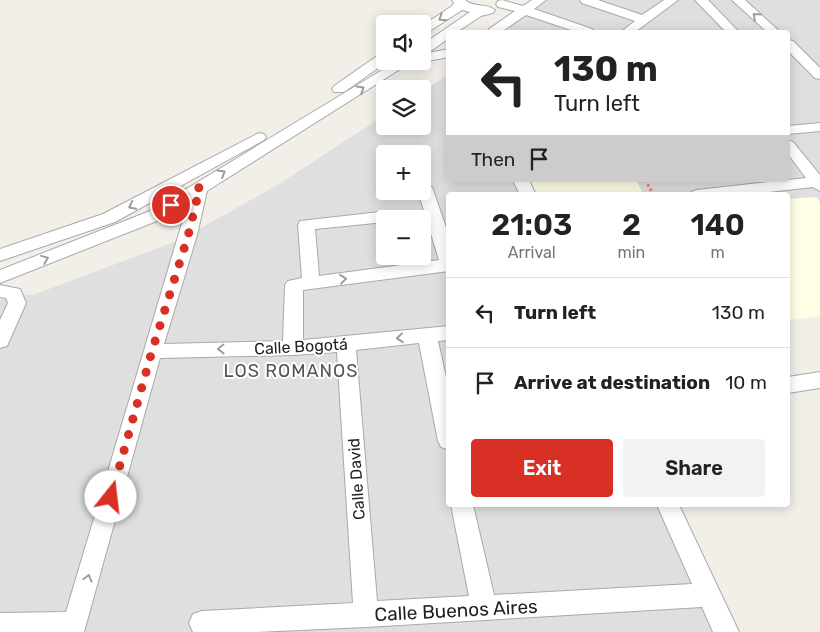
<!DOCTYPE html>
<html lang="en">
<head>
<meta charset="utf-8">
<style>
	:root { --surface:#fff; --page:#f2f2f2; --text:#222; --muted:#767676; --line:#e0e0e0; --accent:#d93025 }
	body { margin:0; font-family:Rubik,sans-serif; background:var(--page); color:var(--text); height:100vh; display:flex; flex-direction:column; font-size:19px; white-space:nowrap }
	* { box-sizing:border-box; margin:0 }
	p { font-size:16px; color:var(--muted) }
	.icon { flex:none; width:28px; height:28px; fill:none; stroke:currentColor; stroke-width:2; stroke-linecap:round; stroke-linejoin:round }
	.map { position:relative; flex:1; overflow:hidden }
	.side { position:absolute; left:446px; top:192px; width:344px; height:315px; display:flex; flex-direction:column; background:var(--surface); border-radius:5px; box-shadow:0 2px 12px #0003 }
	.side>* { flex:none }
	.banner { position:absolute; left:446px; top:30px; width:344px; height:152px; border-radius:5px; box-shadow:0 2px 12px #0003; background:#fff; color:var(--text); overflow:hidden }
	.fabs { position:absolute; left:376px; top:15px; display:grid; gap:10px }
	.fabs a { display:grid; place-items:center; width:55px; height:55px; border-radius:5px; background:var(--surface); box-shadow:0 2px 12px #0003; font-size:25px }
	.pin { position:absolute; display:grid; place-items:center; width:42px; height:42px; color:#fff; margin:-21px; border:2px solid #fff; border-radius:50%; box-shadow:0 1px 5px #0007 }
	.me { position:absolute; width:55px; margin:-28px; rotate:16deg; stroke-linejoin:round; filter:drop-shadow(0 0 4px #0008) }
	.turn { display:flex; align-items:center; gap:18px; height:105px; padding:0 25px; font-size:22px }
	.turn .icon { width:65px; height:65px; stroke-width:2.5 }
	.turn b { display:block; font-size:35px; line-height:42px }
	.then { display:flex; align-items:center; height:48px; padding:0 25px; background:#0003; gap:10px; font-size:19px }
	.eta { display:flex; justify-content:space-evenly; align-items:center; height:85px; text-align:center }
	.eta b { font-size:30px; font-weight:600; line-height:35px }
	.button { display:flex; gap:10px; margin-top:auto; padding:10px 25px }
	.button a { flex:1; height:58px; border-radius:5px; background:var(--accent); color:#fff; font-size:20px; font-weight:600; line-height:58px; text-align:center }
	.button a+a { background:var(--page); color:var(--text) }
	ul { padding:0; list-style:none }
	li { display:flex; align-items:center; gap:15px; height:70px; padding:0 25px; border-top:1px solid var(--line) }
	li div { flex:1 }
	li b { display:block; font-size:19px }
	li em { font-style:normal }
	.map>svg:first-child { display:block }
	.residential { fill:#e0dfdf; fill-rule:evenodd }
	.education { fill:#ffffe5 }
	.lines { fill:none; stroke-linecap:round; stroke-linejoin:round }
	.street-casing { stroke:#a9a9a9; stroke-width:2 }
	.path { stroke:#fa8072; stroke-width:3; stroke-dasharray:2.5 2.5; stroke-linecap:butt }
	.street { fill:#fff; fill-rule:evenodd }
	.oneway { stroke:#9c9c9c }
	.route { stroke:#d93025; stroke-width:9; stroke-dasharray:0 16.2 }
	.labels { text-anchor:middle; stroke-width:4; stroke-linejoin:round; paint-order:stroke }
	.street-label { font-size:16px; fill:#222; stroke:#fff }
	.neighbourhood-label { font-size:18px; letter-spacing:1px; fill:#555; stroke:#fff }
	.near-street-label { font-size:19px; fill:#222; stroke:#fff }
</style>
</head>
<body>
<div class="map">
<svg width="820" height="632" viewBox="0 0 820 632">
	<rect width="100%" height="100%" fill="#f2efe9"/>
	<path class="residential" d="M542 0H820V313L788 318V195H449V505H669L724 632H0V300L13 294 33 295 177 241 192 228 199 229 279 184 385 115V126H422L423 91 449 74V180H788V32H492ZM385 154H422V191H385ZM385 219H422V256H385Z"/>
	<g class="education">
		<path d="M520 180H636L644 195H527Z"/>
		<path d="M816 197 820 202V316L788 320V199Z"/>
	</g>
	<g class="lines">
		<g class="street-casing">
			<g id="street">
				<path d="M452 0H465C474 8 487 3 495 10L493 13 481 16 457 32H449V38L428 53 449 49V57L422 62 419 61H422V45L470 12 462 10 422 36V26L452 6 454 3Z"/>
				<path d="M502 0 523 6 532 0H546L534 9 592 29 594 32H577L526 15 501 32H487L489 29 515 11 498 7 496 4 498 1Z"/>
				<path d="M580 0H598L642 15 664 0H678L635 32H621L635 21 582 3Z"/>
				<path d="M695 0H708L739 32H726Z"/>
				<path d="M732 0H745L780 32H767Z"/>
				<path d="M788 40 793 41 820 68V79L815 78 788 51Z"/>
				<path d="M385 53V61H388L344 92H334L332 89 334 86 380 54Z"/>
				<path d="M397 61H413L207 191 197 235 164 344 283 341 285 285 288 281 302 278 298 225 300 221 389 211 395 212 397 216 395 219H385V222L315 229 319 276 439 260 418 191H422V186L432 187 449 236V271L303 290V340L449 326V340L438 341 449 391V450L441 447 438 441 419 343 356 350 377 601 469 596 451 505H473L494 595 692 584 657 505H679L739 632H713L702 607 366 627 256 632H193L189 623 193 614 202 611 353 603 337 352 293 355 160 358 84 632H0V613L66 612 188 203 162 219 0 283V270L150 211Z"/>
				<path d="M820 123V131L788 134V126Z"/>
				<path d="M259 133 264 134 266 137 264 140 115 222 0 261V249L103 214Z"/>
				<path d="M788 140 793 142 820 175V191L813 187 742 195H689L691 192 697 190 806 178 788 154Z"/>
				<path d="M513 180H529L536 195H520Z"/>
				<path d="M0 285 20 289 26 303 7 346 0 348V320L8 303 6 298 0 297Z"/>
				<path d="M820 372V388L788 393V377Z"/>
			</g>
		</g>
		<path class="path" d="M645 180 654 195"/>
		<use href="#street" class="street"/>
	</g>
	<defs><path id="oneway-chevron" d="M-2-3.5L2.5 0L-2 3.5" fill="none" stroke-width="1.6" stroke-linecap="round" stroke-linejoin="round" transform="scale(1.25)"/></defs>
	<g class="oneway">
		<use href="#oneway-chevron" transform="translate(756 16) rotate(-138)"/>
		<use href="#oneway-chevron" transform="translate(442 18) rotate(146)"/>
		<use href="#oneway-chevron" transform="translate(361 89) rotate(-31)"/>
		<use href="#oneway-chevron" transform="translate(222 173) rotate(-31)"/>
		<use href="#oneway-chevron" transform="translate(132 206) rotate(152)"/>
		<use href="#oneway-chevron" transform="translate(45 259) rotate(-22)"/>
		<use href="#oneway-chevron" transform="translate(343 279) rotate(-7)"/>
		<use href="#oneway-chevron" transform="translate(400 338) rotate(174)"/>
		<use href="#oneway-chevron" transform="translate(221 349) rotate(179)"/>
		<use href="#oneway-chevron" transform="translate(88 578) rotate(-74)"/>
	</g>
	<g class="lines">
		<path class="route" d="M111 497 152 351 188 236 200 187 171 205"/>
	</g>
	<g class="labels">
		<g class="street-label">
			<text transform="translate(301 346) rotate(-3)" y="6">Calle Bogotá</text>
			<text transform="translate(356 479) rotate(-94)" y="6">Calle David</text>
		</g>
		<g class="neighbourhood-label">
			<text x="291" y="377">LOS ROMANOS</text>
		</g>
		<g class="near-street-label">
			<text transform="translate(456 610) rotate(-3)" y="7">Calle Buenos Aires</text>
		</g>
	</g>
</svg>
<div class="fabs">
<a><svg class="icon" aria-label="sound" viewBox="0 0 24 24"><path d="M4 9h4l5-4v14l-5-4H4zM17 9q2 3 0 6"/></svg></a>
<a><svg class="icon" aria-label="layers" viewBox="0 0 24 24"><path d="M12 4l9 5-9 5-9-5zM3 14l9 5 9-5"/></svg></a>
<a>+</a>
<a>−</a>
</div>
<div class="pin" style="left:171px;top:205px;background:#d93025"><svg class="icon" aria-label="arrive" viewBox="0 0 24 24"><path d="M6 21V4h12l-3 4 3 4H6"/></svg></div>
<svg class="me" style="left:111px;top:497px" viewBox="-20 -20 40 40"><circle r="19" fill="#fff"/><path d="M0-13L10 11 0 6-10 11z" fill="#d93025"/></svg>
<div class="banner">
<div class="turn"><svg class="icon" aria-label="left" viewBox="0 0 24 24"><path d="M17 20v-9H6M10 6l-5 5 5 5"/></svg><div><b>130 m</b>Turn left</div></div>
<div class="then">Then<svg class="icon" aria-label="arrive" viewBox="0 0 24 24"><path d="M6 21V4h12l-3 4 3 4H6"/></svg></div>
</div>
<section class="side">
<div class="eta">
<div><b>21:03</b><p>Arrival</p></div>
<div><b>2</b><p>min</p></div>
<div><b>140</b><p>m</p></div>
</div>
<ul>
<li><svg class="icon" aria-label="left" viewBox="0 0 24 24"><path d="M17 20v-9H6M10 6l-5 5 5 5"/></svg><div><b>Turn left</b></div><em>130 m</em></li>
<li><svg class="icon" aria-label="arrive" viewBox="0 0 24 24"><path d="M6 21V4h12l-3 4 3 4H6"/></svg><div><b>Arrive at destination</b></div><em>10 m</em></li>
</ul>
<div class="button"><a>Exit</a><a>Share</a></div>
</section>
</div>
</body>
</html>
